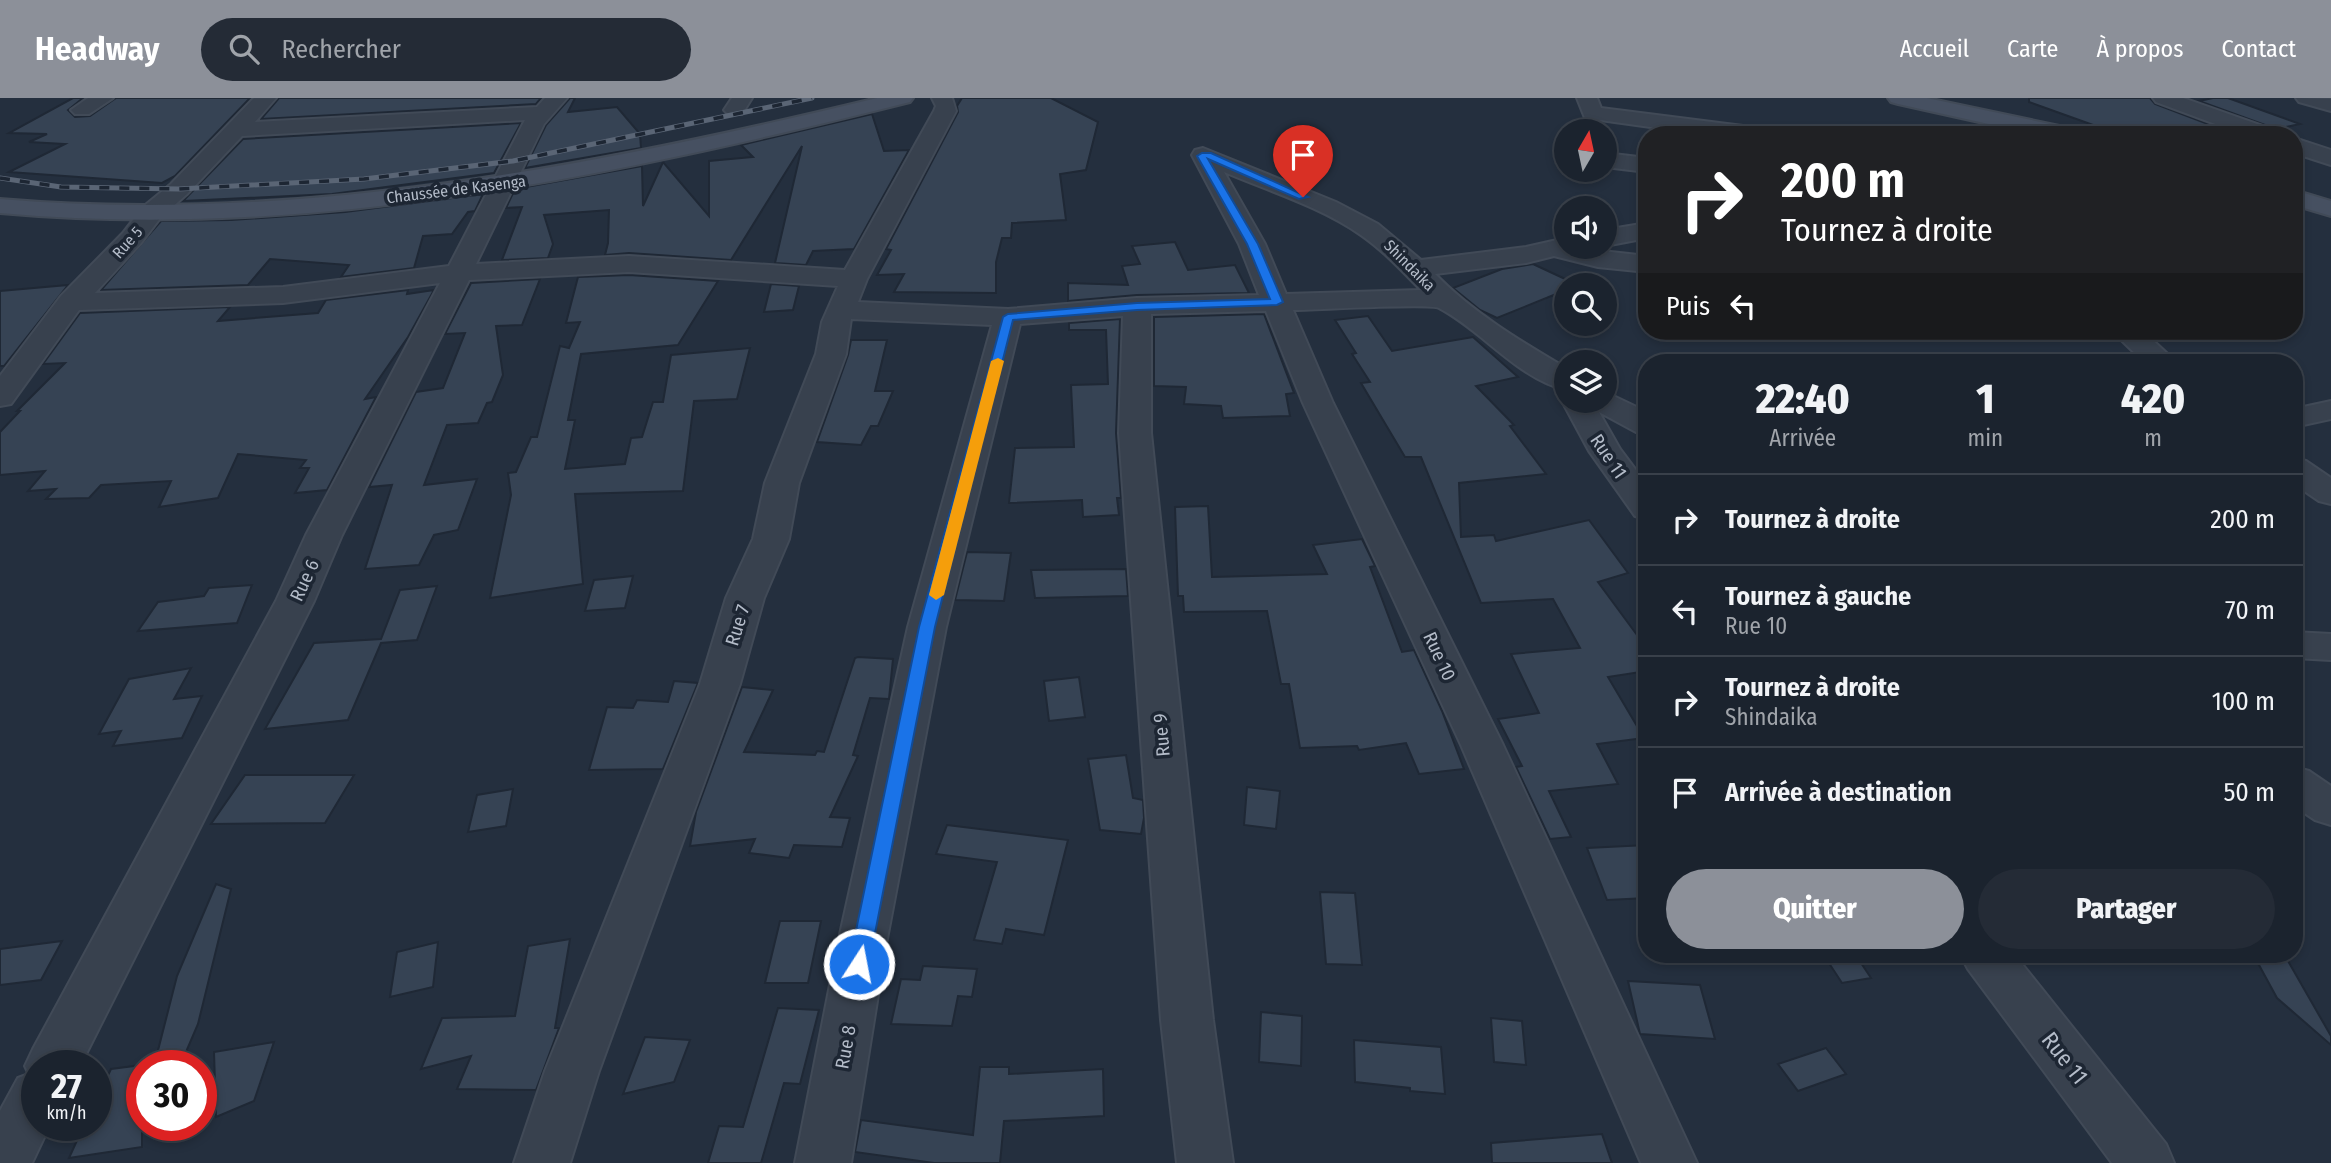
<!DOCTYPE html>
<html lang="fr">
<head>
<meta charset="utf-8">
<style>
	:root { --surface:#1b232e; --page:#242b36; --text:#f1f3f6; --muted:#a0a4aa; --line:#39404a; --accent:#8c9099 }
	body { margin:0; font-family:"Fira Sans Condensed",sans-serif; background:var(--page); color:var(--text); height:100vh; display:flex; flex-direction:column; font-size:26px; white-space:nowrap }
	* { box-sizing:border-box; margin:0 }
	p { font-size:23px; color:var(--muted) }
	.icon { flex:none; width:38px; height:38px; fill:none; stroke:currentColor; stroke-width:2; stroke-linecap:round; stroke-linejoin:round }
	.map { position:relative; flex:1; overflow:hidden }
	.sheet { position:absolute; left:1638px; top:256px; width:665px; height:609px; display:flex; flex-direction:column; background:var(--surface); border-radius:28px; box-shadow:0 4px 10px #0003,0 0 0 2px var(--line) }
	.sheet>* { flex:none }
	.hud { position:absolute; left:1638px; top:28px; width:665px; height:214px; border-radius:28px; box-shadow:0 4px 10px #0003,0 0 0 2px var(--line); background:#202124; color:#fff; overflow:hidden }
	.needle { width:46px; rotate:9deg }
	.fabs { position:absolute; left:1554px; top:21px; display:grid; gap:14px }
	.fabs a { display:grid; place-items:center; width:63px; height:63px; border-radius:50%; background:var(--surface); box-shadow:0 4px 10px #0003,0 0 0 2px var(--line); font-size:35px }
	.speed { position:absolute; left:21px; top:952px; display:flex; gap:14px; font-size:35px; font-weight:700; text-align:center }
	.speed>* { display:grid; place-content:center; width:91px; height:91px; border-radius:50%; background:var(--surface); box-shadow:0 4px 10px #0003,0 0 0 2px var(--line); line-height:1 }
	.speed small { font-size:18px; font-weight:400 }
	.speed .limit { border:10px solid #d22; background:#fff; color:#111 }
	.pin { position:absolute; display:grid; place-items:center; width:60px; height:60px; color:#fff; margin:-72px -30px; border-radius:50% 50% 50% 0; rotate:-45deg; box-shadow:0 0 7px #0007 }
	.pin .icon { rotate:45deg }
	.me { position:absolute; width:77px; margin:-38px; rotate:11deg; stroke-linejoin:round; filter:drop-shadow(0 0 5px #0008) }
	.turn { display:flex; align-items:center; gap:24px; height:147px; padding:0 28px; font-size:32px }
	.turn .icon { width:91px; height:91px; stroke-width:2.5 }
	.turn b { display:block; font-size:49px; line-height:60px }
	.then { display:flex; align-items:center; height:66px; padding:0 28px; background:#0003; gap:14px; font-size:26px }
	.eta { display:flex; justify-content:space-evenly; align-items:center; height:119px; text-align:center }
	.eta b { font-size:42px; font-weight:800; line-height:49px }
	.action { display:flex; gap:14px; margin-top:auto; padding:14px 28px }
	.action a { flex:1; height:80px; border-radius:42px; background:var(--accent); color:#fff; font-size:28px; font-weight:800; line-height:80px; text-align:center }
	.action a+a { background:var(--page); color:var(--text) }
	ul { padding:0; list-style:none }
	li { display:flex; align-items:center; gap:21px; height:91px; padding:0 28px; border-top:2px solid var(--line) }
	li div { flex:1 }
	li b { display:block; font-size:26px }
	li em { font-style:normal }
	header { display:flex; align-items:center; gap:42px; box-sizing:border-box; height:98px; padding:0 35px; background:var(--accent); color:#fff }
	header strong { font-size:33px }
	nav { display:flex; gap:38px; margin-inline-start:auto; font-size:24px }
	.search { width:490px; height:63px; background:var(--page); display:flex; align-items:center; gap:18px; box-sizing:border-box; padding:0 24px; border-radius:38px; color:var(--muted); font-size:26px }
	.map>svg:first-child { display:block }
	.building { fill:#364354; stroke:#1f2835; stroke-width:2 }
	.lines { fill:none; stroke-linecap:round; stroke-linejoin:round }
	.street-casing { stroke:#414a57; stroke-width:4 }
	.secondary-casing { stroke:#414a57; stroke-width:4 }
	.street { fill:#38414e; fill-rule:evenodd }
	.secondary { fill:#465061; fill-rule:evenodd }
	.rail-casing { stroke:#5a6575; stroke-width:5 }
	.rail { stroke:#1d2633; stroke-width:3.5; stroke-dasharray:10; stroke-linecap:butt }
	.route { fill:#1a73e8; stroke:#114b97; stroke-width:2 }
	.slow { fill:#f59e0b }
	.labels { text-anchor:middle; stroke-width:7; stroke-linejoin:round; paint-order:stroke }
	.far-street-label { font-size:16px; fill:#b4bcc9; stroke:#1d2633 }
	.street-label { font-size:19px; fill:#b4bcc9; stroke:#1d2633 }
	.near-street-label { font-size:23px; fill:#b4bcc9; stroke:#1d2633 }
</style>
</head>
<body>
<header>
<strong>Headway</strong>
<div class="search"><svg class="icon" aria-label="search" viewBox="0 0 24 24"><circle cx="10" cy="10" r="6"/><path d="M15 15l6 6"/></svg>Rechercher</div>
<nav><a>Accueil</a><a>Carte</a><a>À propos</a><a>Contact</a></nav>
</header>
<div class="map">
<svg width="2331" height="1065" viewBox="0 0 2331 1065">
	<rect width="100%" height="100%" fill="#242f3e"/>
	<g class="building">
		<path d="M73 0H83L68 12 75 19 90 18 116 0H250L175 78 162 85 9 74 65 46 29 44 47 36 9 35Z"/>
		<path d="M279 0H541L536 6 261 21Z"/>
		<path d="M570 0H575L568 14 617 9 640 36 641 50 525 70 546 27Z"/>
		<path d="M962 0H1051L1098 24 1086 72 1060 76 1066 122 1012 125 1011 140H1002L996 164V195L894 194 904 176 877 177 891 152 886 151 958 14 957 8Z"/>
		<path d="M2029 0H2150L2155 6 2237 37H2121L2029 4Z"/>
		<path d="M2213 0H2228L2300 26 2276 31 2199 3Z"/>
		<path d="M872 16 884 53 909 52 854 151 813 153 806 167 775 165 802 48 731 162 629 155 605 157 608 145 609 112 544 117 553 146 548 160 502 162 522 109 506 110 515 91 642 68 643 108 663 64 709 118V63L753 59 741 47Z"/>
		<path d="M521 25 494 75 332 96 183 103 243 41Z"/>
		<path d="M483 96 475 113 468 114 452 136 423 138 414 170 341 179 349 167 270 161 248 187 101 192 161 123 231 122 345 114Z"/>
		<path d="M1175 144 1188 172 1235 167 1249 195 1137 197 1068 203V185L1128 187 1122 168 1140 166 1132 148Z"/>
		<path d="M1533 166 1578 187H1566V192L1497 220 1480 212 1453 190 1502 171Z"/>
		<path d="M629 177 718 183 678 247 581 256 568 322H575L565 371 625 366 631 340 642 339 653 304H663L671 257 750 250 737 301 694 303 683 393 575 396 583 486 490 500 511 397 508 375 516 374 531 339H537L560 248 569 250 580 224 566 225 578 179Z"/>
		<path d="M540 181 522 227 496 228 503 277 492 304 487 305 478 325 447 327 424 387 477 381 458 432 434 437 419 467 365 471 392 387 369 389 416 294 443 290 465 235 445 236 471 185Z"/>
		<path d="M771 186 799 188 793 212 764 214Z"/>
		<path d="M68 187 4 268H0V193Z"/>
		<path d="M408 192 407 196 434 192 408 239 365 301 376 299 327 392 295 395 309 370H300L306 362 238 356 218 400 159 409 171 383 101 387 89 400 46 401 56 391 28 393 45 373 0 377V334L20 313H17L65 265 43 266 80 215 230 209 218 223 318 215 326 202Z"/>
		<path d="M1264 216 1294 295 1286 296 1290 318 1223 320 1221 308 1184 306 1186 289 1154 288V219Z"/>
		<path d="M1368 218 1392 253 1473 239 1518 279 1476 288 1514 327 1510 328 1546 376 1459 385 1461 439 1494 437 1496 443 1589 422 1628 475 1598 484 1637 537 1647 535V573L1608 579 1644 640 1597 646 1618 686 1549 693 1571 739 1550 741 1516 669 1522 668 1498 621 1539 615 1511 556 1580 550 1553 501 1481 505 1421 359H1405L1361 285 1370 284 1352 256 1356 255 1335 222Z"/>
		<path d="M1120 221 1116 335 1121 400H1117L1119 417 1083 419 1082 402 1009 405 1015 350 1074 349 1071 287 1108 286 1106 232H1069V225Z"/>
		<path d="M851 242H887L875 293H893L878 328H871L861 347 817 344 848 257Z"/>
		<path d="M1208 408 1212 479 1327 476 1313 447 1362 441 1375 468 1370 469 1402 554 1414 552 1442 613 1464 671 1419 676 1406 645 1359 652 1357 648 1300 650 1289 586H1281L1267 513 1184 514 1183 498H1178L1175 409Z"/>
		<path d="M967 454 1011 455 1004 503 955 502Z"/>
		<path d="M1126 471 1128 498 1035 500 1031 472Z"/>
		<path d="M633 478 625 510 585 513 594 482Z"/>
		<path d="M252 487 237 525 138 533 158 504 204 498 209 490Z"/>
		<path d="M437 488 417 542 381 545 348 622 265 631 314 545 381 541 400 492Z"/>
		<path d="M858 559 893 561 889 601 870 600 853 657 858 658 830 719 850 720 842 749 794 747 789 760 749 755 755 741 690 748 696 714 742 589 773 592 744 654 815 657 817 653 824 654 855 560Z"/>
		<path d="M191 570 174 601 202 598 182 640 113 648 121 633 99 636 129 581Z"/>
		<path d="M1079 579 1085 619 1049 623 1044 583Z"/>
		<path d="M674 583 698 585 663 671 589 672 607 609 633 610 637 602 668 604Z"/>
		<path d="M1126 657 1133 700 1143 702 1144 720 1141 736 1100 732 1088 661Z"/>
		<path d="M245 677H354L325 725 211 726Z"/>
		<path d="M1247 689 1280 693 1276 731 1244 727Z"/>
		<path d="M513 691 506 728 468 734 477 697Z"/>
		<path d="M947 727 1068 742 1044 837 1006 831 1002 846 974 842 997 764 936 756Z"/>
		<path d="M1647 747V800L1607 802 1587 750Z"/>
		<path d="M216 786 231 791 198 926 180 968H154L177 878Z"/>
		<path d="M1320 794 1355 795 1362 867 1326 866Z"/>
		<path d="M780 823H821L808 885H765Z"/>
		<path d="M570 841 555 930H559L536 992 457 991 471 958 421 971 442 920 515 918 528 848Z"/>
		<path d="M62 843 41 882 0 887V851Z"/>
		<path d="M438 844 433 889 390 899 397 854Z"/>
		<path d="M1823 856H1855L1871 880 1842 885Z"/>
		<path d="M2253 856H2284L2331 938V947L2277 900Z"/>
		<path d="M923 868 977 871 972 899 958 898 952 928 891 926 901 881 920 882Z"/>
		<path d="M1628 883 1700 887 1715 941 1640 936Z"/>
		<path d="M778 910 819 912 800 986 784 985 761 1065H708L719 1028 743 1029Z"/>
		<path d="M1261 914 1302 918 1301 968 1259 964Z"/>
		<path d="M1491 920 1522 923 1526 967 1494 964Z"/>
		<path d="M645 939 690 942 674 984 623 996Z"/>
		<path d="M1354 942 1441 949 1445 996 1410 993V990L1355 984Z"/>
		<path d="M274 944 254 1003 216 1019 214 954Z"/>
		<path d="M1826 950 1846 976 1798 993 1778 966Z"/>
		<path d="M142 967V1049L69 1060 84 1027H96V1002L111 971Z"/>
		<path d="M980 969H1009V976L1103 971 1104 1018 1004 1023 1000 1065H934L855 1054 861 1022 973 1037Z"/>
		<path d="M1602 1036 1612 1065H1492L1491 1045Z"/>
	</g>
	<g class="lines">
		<g class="street-casing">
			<g id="street">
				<path d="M88 0H113L89 16H75L71 12Z"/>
				<path d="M254 0H276L255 24 537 9 545 0H567L544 26 476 166 629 158 845 172 934 13 936 8 932 0H952L956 13 867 181 858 204 1008 211 1137 200 1259 197 1239 146 1192 57 1195 52 1203 50 1336 104 1378 126 1421 162 1526 149 1566 140V149L1647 158V174L1598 169 1554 158 1526 165 1435 176C1472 214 1520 243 1566 270V292C1517 280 1483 233 1439 210 1429 205 1314 212 1293 212L1333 305 1503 647 1697 1065H1641L1461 647 1303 305 1266 213 1151 216V335L1213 922 1233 1065H1177L1161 922 1119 335 1123 218 1020 226 946 529 887 841 851 1065H795L839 841 908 529 992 227 851 221 846 256 799 385 789 441 764 500 740 586 599 973 570 1065H514L545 973 700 586 726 500 753 441 765 385 816 256 822 224 838 188 629 174 469 182 342 437 314 503 80 968H37V1027H50L32 1065H0V1013L18 980 29 976 25 968 33 951 276 503 306 437 440 185 283 205 79 212 11 306 0 308V278L61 198 123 135 143 109 171 86ZM525 22 449 168 283 189 95 195 141 145 161 119 187 96 242 38ZM1224 74C1269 93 1321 109 1361 137 1384 153 1402 173 1421 192L1286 196 1265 146Z"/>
				<path d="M732 0H752L742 16H728L724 12Z"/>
				<path d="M1577 0H1597L1601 10 1759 30 1767 32 1770 37H1708L1593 21 1585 20Z"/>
				<path d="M2153 0H2183L2274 32 2277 37H2245L2156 4Z"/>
				<path d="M2296 0 2331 1V13L2299 4Z"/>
				<path d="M2294 40 2331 52V67L2294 55Z"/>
				<path d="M1605 55 1647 60V74L1605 69Z"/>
				<path d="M1647 125V140L1605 148V132Z"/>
				<path d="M2112 233H2143L2176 264H2144Z"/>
				<path d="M1605 294 1647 314V336L1636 334 1599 314 1620 351 1647 387V421L1635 418 1589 353 1562 303 1566 296V303H1605Z"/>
				<path d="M2331 303V321L2294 329V311Z"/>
				<path d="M2294 360 2306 363 2331 380V406L2319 403 2294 386Z"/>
				<path d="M2294 534 2331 536V562L2294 560Z"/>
				<path d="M2294 669 2309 673 2331 688V727L2315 722 2294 708Z"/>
				<path d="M1960 856H2014L2166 1046 2174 1065H2112L1968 871Z"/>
			</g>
		</g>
		<g class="secondary-casing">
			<g id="secondary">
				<path d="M877 0H913L910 4C613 78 308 143 0 115V101C296 126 591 69 877 0Z"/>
				<path d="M1888 0H1927L2069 30 2077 32 2080 37H2038L1898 6 1891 4Z"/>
				<path d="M2294 92 2331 103V118L2294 107Z"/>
			</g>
		</g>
		<use href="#street" class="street"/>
		<use href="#secondary" class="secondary"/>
		<g class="rail-casing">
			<path id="rail" d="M0 80 61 89 179 91 364 81 513 63 812 0"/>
		</g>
		<use href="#rail" class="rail"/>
	</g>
	<path class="route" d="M1202 55H1211L1308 99 1299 101 1208 61 1258 146 1283 204 1277 207 1137 212 1013 222 935 529 869 866 866 872 859 874 852 872 849 866 919 529 1003 219 1008 216 1137 205 1270 201 1247 146 1197 58Z"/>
	<path class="slow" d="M998 260 1004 263 944 497 936 502 929 497 991 263Z"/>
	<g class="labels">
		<g class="far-street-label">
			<text transform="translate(456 91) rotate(-7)" y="6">Chaussée de Kasenga</text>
			<text transform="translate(127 144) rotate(-48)" y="6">Rue 5</text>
			<text transform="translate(1410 167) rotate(45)" y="6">Shindaika</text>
		</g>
		<g class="street-label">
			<text transform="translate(1609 358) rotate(56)" y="7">Rue 11</text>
			<text transform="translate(304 482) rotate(-65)" y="7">Rue 6</text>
			<text transform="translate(737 527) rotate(-73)" y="7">Rue 7</text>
			<text transform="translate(1440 558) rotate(65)" y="7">Rue 10</text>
			<text transform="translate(1161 637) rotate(-95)" y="7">Rue 9</text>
			<text transform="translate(845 949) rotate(-80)" y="7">Rue 8</text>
		</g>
		<g class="near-street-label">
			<text transform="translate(2065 960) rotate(52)" y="8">Rue 11</text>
		</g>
	</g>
</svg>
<div class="fabs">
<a><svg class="needle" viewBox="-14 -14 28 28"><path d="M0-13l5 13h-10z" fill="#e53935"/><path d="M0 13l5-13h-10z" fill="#a0a4aa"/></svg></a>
<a><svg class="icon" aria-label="sound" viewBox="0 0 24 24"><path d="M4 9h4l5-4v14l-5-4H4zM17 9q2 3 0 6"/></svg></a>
<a><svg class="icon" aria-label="search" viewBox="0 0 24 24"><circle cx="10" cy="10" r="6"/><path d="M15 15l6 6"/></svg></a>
<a><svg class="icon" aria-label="layers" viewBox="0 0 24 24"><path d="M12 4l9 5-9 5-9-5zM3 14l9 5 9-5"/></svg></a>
</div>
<div class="speed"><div>27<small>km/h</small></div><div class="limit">30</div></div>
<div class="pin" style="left:1303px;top:99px;background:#d93025"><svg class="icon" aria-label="arrive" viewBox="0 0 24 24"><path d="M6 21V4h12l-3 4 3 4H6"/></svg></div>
<svg class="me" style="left:859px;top:866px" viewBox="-20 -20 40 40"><circle r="17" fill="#1a73e8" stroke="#fff" stroke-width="3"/><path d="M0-11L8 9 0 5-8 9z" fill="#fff"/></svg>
<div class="hud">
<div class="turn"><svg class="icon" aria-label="right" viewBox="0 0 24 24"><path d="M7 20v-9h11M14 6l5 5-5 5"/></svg><div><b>200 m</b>Tournez à droite</div></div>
<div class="then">Puis<svg class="icon" aria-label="left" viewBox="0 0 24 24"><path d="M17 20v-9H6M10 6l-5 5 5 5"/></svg></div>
</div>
<section class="sheet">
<div class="eta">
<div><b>22:40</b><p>Arrivée</p></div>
<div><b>1</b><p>min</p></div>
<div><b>420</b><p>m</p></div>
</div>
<ul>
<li><svg class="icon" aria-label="right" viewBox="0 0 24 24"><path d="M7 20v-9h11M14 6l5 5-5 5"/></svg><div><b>Tournez à droite</b></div><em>200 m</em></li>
<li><svg class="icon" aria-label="left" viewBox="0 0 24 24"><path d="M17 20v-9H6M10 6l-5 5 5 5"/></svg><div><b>Tournez à gauche</b><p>Rue 10</p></div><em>70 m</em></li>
<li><svg class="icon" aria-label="right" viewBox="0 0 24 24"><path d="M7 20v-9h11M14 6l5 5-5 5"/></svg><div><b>Tournez à droite</b><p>Shindaika</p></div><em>100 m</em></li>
<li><svg class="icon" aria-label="arrive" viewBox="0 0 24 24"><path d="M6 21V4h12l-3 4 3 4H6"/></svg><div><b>Arrivée à destination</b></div><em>50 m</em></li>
</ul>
<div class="action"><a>Quitter</a><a>Partager</a></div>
</section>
</div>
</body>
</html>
